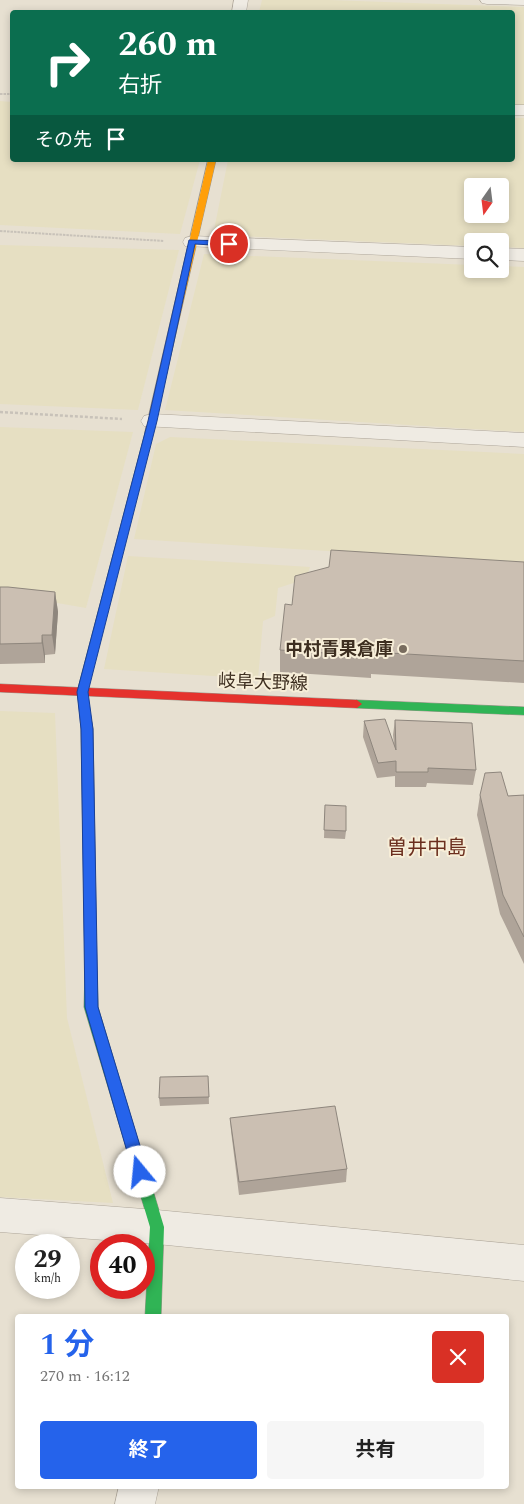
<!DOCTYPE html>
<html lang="ja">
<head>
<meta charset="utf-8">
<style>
	:root { --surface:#fff; --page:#f6f6f6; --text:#222; --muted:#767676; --accent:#2563eb }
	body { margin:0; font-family:Spectral,"Noto Sans JP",serif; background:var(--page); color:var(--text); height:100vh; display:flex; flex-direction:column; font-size:19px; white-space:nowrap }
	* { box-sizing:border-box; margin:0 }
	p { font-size:16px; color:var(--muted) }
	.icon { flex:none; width:28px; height:28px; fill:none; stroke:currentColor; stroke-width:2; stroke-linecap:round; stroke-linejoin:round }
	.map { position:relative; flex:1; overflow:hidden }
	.sheet { position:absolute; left:15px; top:1314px; width:494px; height:175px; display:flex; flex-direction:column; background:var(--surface); border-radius:5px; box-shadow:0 2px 8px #0003 }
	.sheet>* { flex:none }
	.top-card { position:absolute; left:10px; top:10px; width:505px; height:152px; border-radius:5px; box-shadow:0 2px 8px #0003; background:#0b6e4f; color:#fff; overflow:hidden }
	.needle { width:32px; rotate:194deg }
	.buttons { position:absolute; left:464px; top:178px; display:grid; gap:10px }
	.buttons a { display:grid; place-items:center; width:45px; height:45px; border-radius:5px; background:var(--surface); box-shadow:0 2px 8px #0003; font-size:25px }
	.speed { position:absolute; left:15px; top:1234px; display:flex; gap:10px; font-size:25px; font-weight:700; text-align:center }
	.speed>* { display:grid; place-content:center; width:65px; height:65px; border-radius:50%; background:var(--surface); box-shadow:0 2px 8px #0003; line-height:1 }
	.speed small { font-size:12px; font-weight:400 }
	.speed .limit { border:8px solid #d22; background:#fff; color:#111 }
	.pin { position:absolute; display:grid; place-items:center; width:42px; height:42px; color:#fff; margin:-21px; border:2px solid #fff; border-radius:50%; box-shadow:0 1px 5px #0007 }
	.me { position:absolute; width:55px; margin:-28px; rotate:343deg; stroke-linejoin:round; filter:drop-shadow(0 0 4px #0008) }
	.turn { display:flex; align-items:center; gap:18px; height:105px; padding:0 25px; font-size:22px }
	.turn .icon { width:65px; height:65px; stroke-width:2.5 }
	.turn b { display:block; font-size:35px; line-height:42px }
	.then { display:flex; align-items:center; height:48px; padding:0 25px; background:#0003; gap:10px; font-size:19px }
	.round { display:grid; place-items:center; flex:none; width:52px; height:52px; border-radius:5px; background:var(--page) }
	.headline { display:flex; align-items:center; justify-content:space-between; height:85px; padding:0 25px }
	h1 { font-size:30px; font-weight:700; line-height:38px; color:var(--accent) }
	.cta { display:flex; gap:10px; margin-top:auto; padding:10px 25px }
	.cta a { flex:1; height:58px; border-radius:5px; background:var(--accent); color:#fff; font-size:20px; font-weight:700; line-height:58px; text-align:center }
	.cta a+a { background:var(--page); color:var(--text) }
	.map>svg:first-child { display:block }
	.farmland { fill:#e6dfc2; fill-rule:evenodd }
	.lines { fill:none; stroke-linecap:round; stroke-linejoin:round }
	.street-casing { stroke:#ada599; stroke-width:1 }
	.fast-casing { stroke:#9c958a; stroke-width:1 }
	.slow-casing { stroke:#9c958a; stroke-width:1 }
	.jam-casing { stroke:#9c958a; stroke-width:1 }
	.path-far1 { stroke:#c8c2b9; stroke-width:2; stroke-dasharray:2.5 1; stroke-linecap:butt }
	.path { stroke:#c8c2b9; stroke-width:2.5; stroke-dasharray:3 2; stroke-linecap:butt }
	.street { fill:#efebe3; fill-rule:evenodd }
	.fast { fill:#30b455; fill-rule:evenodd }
	.slow { fill:#ff9f0a; fill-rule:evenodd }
	.jam { fill:#e5322d; fill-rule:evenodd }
	.wall { fill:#afa499 }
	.shaded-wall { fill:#8e867d }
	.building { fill:#cbbfb2; stroke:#8e867d }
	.route { fill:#2563eb; stroke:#184099 }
	.poi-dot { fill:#786c5e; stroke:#f7eed8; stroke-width:2 }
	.labels { text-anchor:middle; stroke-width:4; stroke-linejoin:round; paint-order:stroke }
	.poi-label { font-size:18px; font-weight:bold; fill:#3d2e20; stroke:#f7eed8; text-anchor:end }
	.street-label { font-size:18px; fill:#3d2e20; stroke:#f7eed8 }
	.quarter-label { font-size:20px; fill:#6b2e1e; stroke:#f7eed8 }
</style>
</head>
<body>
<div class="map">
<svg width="524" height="1504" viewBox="0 0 524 1504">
	<rect width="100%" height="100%" fill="#e7e0d1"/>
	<g class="farmland">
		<path d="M262 0H329L524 7V106H513L512 12H259Z"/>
		<path d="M0 101 12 102V160H200L180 234 0 225Z"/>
		<path d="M513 118H524V248L500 247V241H472V246L213 235 228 160H512ZM500 186V214H472V186Z"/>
		<path d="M0 245 179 250 138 410 0 404Z"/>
		<path d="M204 254 472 265V269H500V266L524 267V432L165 410Z"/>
		<path d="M0 427 133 432 86 608 0 593Z"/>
		<path d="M170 437 524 454V563L134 539 156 444Z"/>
		<path d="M128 556 310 567 306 579 278 588 275 616 263 621 258 679 104 669Z"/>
		<path d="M0 711 55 713 67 1018 113 1203 0 1197Z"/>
	</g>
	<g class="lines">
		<g class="street-casing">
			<g id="street">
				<path d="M234 0H248L246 12H232Z"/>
				<path d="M480 0H524V5L487 4 482 3Z"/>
				<rect x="512" y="105" width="12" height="10"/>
				<path d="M192 236 472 247V259L185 246 183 242 185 238Z"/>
				<path d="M500 248 524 249V261L500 260Z"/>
				<path d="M152 414 524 433V447L144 426 141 421 144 416Z"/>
				<path d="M0 1198 157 1210 524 1245V1281L157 1244 0 1232Z"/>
				<path d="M119 1486H159L155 1504H115Z"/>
			</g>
		</g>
		<g class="fast-casing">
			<g id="fast">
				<path d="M149 430 153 433 87 692 89 707 84 711 79 707 77 692 145 433Z"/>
				<path d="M357 700 524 707V715L357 708 352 704Z"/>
				<path d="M91 967 96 968 97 972 98 1007 164 1227 161 1316H145L150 1227 84 1007 85 972 86 968Z"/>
			</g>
		</g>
		<g class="slow-casing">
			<g id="slow">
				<path d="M208 160H216L153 433 149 436 145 433Z"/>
				<path d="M84 703 89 707 93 729 97 972 96 976 91 977 86 976 85 972 81 729 79 707Z"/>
			</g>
		</g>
		<g class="jam-casing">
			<path id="jam" d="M0 684 357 700 362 704 357 708 0 692Z"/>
		</g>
		<g class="path-far1">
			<path d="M0 94H12"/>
			<path d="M0 231 164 241"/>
		</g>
		<path class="path" d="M0 412 122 419"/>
		<use href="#street" class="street"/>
		<use href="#fast" class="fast"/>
		<use href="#slow" class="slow"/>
		<use href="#jam" class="jam"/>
	</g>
	<g class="wall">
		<path d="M524 562V683L371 674V678L280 672V650L292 605Z"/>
		<path d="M0 587 55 592 58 612 55 654 45 655V663L0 664Z"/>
		<path d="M395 720 476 770 473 785 427 783 426 787H395V776L377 778 363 737 364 721 394 744 393 735Z"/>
		<path d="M480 795 508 796 524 795V964L500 914 477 815Z"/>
		<path d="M325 805 346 831 345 839 324 838Z"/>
		<path d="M208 1076 209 1104 160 1106 159 1098Z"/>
		<path d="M230 1118 347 1169 346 1182 239 1195 231 1131Z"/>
	</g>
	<g class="shaded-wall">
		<path d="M55 592 58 612 55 654 52 635Z"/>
		<path d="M42 635 45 655V663L42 643Z"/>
	</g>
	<g class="building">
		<path d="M331 550 524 562V661L373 652 372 656 280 650 285 604 292 605 295 576 329 567Z"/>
		<path d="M0 587H8L55 592 52 635H42V643L0 644Z"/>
		<path d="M385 719 396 750 395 720 472 723 476 770 428 768V772H396V761L378 763 364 721Z"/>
		<path d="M501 772 508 796 524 795V937L503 895 480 795 485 773Z"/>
		<path d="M325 805 346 806V831L324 830Z"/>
		<path d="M208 1076 209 1097 159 1098 160 1077Z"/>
		<path d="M335 1106 347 1169 239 1182 230 1118Z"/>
	</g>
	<path class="route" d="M189 240 229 241 233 244 229 246 195 244 157 421 88 692 93 729 98 1007 148 1172 145 1176 140 1178 135 1176 133 1172 85 1007 81 729 77 692 148 421Z"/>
	<circle class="poi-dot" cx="403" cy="649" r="5"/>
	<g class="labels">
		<g class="poi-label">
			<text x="393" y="655">中村青果倉庫</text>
		</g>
		<g class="street-label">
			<text transform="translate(263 682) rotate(2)" y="6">岐阜大野線</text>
		</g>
		<g class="quarter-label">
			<text x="427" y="854">曽井中島</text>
		</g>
	</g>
</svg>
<div class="buttons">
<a><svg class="needle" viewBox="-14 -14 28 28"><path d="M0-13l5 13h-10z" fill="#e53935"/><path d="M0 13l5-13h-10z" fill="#767676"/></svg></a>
<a><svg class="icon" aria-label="search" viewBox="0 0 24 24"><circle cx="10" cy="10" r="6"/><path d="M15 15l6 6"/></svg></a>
</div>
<div class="speed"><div>29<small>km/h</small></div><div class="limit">40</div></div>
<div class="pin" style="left:229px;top:244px;background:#d93025"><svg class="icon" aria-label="arrive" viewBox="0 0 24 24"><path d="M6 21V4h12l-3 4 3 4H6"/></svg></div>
<svg class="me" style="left:140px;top:1172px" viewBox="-20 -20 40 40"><circle r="19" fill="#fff"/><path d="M0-13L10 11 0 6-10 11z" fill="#2563eb"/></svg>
<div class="top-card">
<div class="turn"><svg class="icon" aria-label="right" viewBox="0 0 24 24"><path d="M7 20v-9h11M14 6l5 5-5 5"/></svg><div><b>260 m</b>右折</div></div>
<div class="then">その先<svg class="icon" aria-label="arrive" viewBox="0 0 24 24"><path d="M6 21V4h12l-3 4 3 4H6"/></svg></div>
</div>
<section class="sheet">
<div class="headline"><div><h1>1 分</h1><p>270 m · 16:12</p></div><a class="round" style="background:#d93025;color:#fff"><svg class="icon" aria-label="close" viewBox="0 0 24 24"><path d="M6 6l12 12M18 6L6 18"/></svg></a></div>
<div class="cta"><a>終了</a><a>共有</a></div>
</section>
</div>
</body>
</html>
